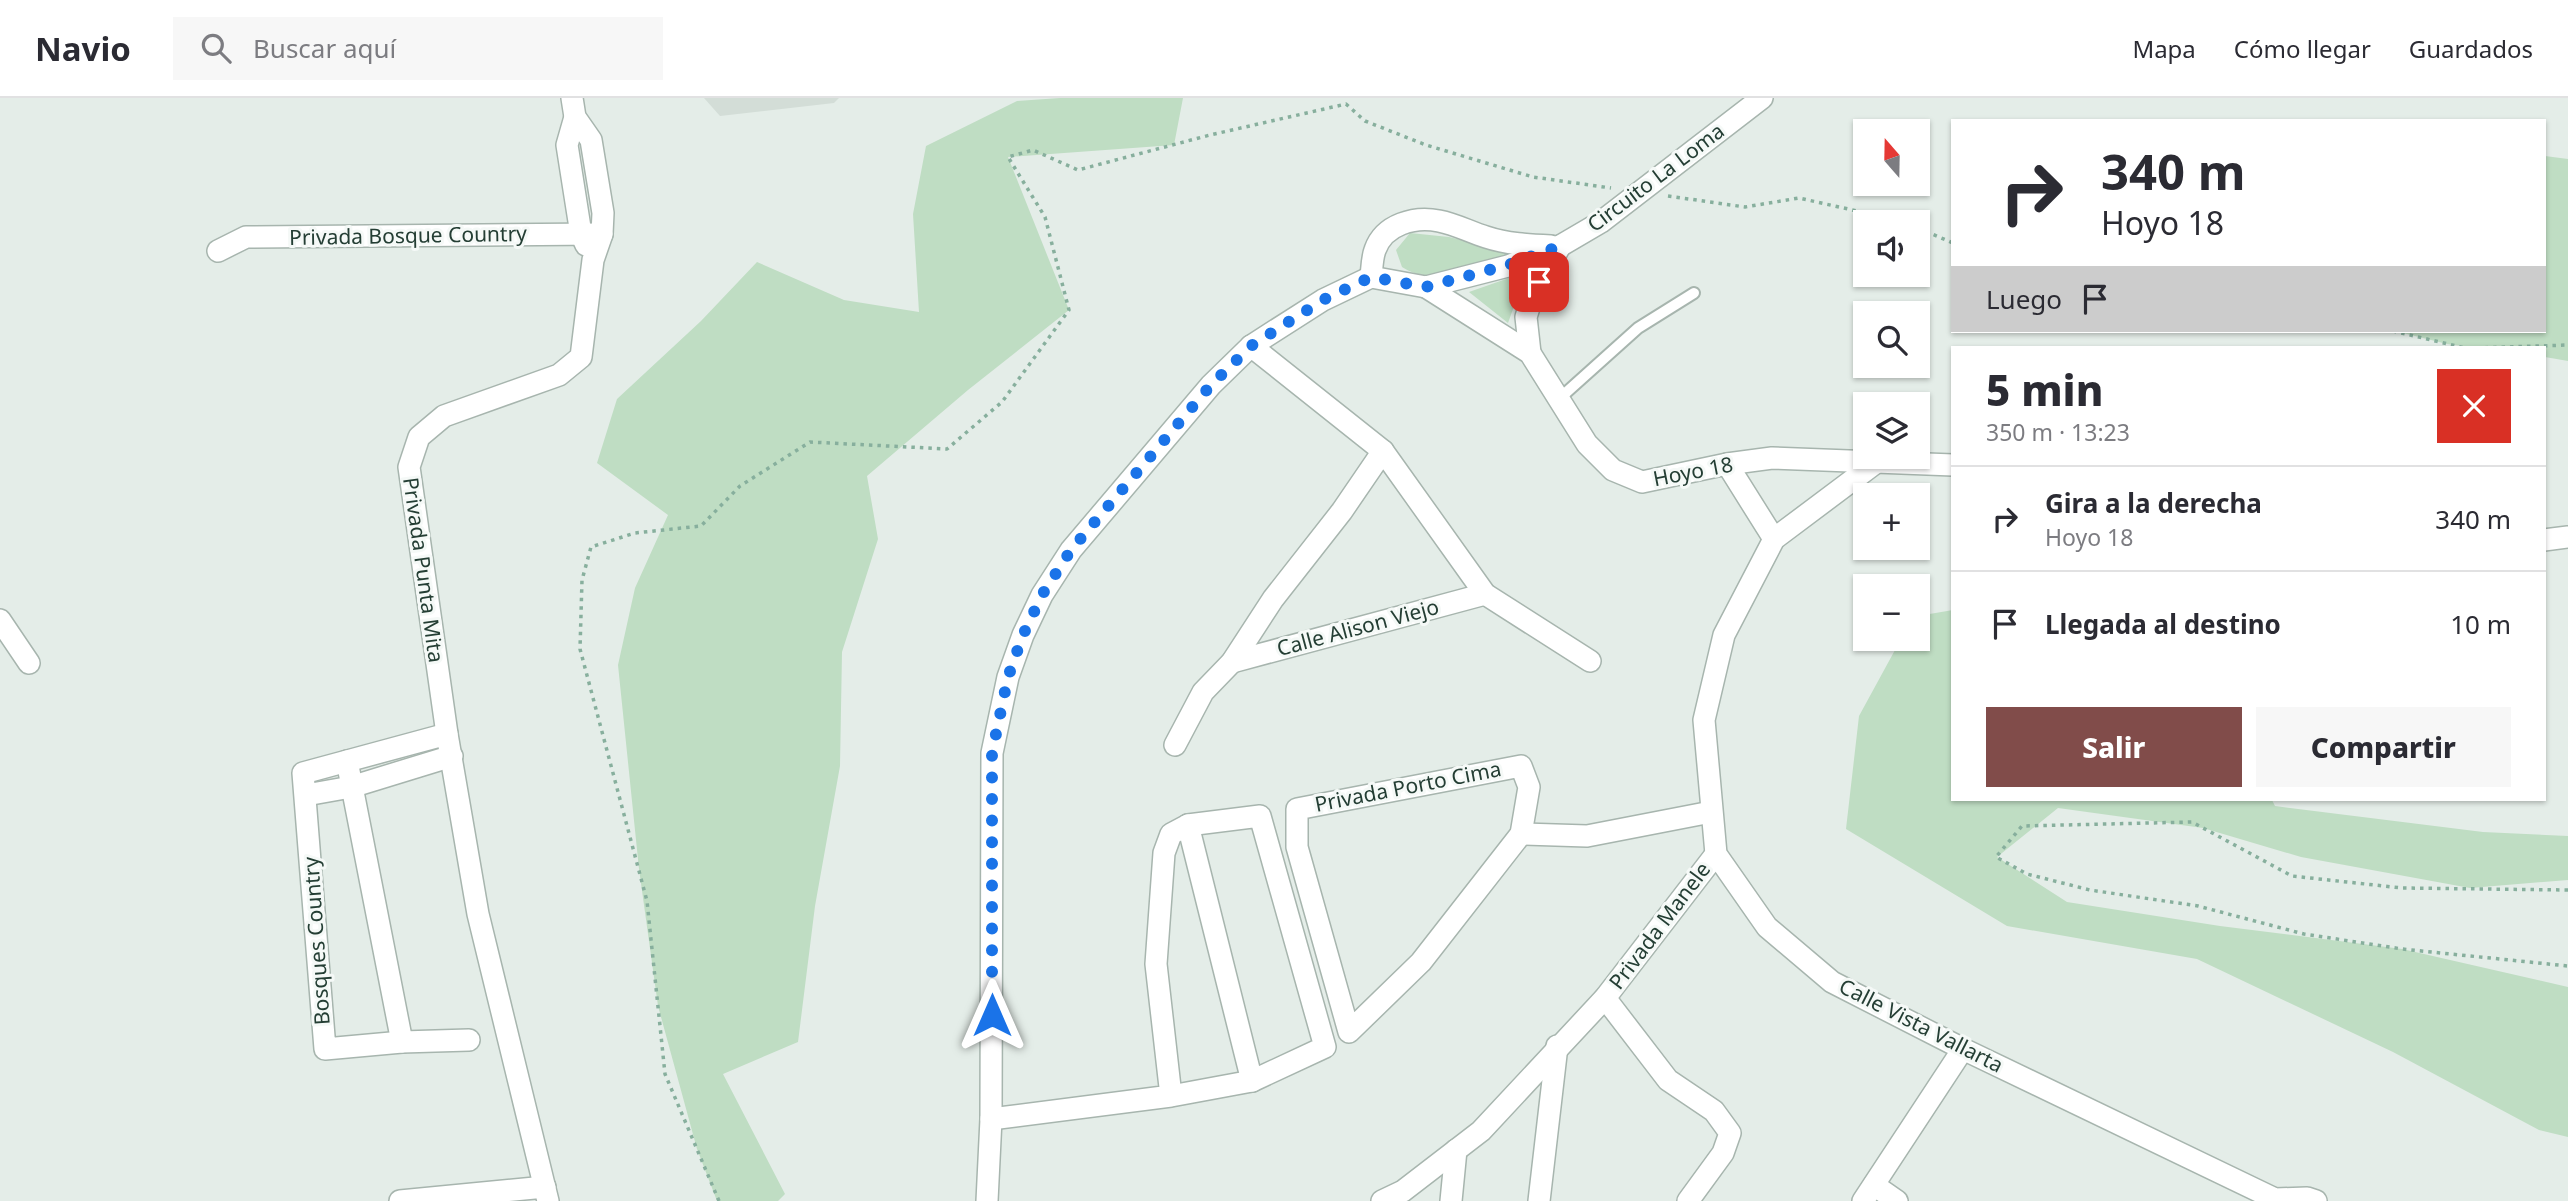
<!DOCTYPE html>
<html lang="es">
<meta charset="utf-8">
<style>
:root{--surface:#fff;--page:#f7f7f7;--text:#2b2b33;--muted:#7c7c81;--line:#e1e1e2;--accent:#814c4a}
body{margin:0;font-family:"Noto Sans",sans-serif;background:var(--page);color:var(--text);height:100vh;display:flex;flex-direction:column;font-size:26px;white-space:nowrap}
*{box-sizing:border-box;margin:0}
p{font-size:23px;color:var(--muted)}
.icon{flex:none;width:38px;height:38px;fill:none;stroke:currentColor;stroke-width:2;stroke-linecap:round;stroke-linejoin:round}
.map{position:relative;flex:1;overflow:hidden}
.side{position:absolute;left:1951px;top:248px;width:595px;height:455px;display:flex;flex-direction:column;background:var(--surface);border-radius:0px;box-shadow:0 2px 5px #0004}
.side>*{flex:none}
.guide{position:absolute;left:1951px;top:21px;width:595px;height:214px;border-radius:0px;box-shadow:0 2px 5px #0004;background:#fff;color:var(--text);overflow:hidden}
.needle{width:46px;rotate:340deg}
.buttons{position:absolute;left:1853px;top:21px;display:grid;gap:14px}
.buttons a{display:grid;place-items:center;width:77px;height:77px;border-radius:0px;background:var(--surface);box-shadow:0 2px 5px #0004;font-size:35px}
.pin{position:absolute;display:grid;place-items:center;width:60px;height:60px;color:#fff;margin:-30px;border-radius:14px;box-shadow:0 4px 10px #0006}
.me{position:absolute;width:77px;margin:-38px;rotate:0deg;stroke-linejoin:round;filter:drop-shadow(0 0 5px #0008)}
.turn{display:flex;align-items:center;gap:24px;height:147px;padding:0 35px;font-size:32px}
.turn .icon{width:91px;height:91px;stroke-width:2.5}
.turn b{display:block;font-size:49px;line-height:60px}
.then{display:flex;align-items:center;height:66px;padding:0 35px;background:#0003;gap:14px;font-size:26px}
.round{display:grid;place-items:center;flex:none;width:74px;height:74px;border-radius:0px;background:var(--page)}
.overview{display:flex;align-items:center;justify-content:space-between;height:119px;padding:0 35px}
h1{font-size:42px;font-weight:800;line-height:52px}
.action{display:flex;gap:14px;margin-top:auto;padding:14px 35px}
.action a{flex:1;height:80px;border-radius:0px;background:var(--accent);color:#fff;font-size:28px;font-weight:800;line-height:80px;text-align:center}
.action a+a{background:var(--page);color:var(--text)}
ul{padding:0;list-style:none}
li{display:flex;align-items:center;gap:21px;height:105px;padding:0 35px;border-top:2px solid var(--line)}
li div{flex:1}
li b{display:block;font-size:26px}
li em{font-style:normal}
header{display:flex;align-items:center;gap:42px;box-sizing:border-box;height:98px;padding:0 35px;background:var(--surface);border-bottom:2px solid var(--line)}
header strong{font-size:33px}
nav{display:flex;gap:38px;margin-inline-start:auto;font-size:24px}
.search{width:490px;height:63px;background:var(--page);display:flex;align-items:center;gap:18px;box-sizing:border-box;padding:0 24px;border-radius:0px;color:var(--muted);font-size:26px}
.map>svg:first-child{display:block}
</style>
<header>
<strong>Navio</strong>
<div class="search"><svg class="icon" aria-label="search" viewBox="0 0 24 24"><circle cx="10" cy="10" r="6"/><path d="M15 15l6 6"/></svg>Buscar aquí</div>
<nav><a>Mapa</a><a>Cómo llegar</a><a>Guardados</a></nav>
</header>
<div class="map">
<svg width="2568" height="1103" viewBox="0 0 2568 1103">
<rect width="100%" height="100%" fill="#e4ede8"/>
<!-- built -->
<path fill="#d3ddd7" d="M704,0H839L834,5L720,18Z"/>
<!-- green -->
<g fill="#bfddc3">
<path d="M1060,0H1183L1174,47L1008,59L1069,212L968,292L867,378L878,441L842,554L840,668L815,808L798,944L723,976L785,1096L778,1103H717L697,1051L658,908L639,771L618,567L635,490L668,417L597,365L617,301L701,223L757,164L844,202L919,214L913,116L926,48L1017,3Z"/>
<path d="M2545,58L2568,61V263L2545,259L2544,250H2479L2447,246L2395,233H2544Z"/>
<path d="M1410,135L1449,139L1519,156C1483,167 1436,191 1402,169L1396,152Z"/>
<path d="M1540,169L1518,197L1508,225L1469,194Z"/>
<path d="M1953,512V702H2272L2275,708L2483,734L2568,738V782L2470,790L2301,759L2203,730L2058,710L1997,759L2067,804L2220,828L2402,851L2568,889V1039L2539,1032L2393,954L2197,861L2007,828L1846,731L1859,618L1901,541H1918V518Z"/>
</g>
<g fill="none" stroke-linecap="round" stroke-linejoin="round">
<defs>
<path id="lane" d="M1560,300L1638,230L1694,195"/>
<g id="street">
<path d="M575,19L567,47L581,136L586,147"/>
<path d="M218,153L246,139L602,136"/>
<path d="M1371,179C1372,170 1372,160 1375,152C1384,126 1415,118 1439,123C1455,126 1470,134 1486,139C1507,146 1529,147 1551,148"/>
<path d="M1426,189L1530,255L1587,346L1613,372L1642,384L1727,366L1772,360L1953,367"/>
<path d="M1251,248L1383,353L1485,496L1590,563"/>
<path d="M1530,255L1526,219L1532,200L1560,148"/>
<path d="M1878,363L1774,441L1724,537L1704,622L1716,756L1767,829L1832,884L1963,951L2275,1101L2307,1100L2316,1103"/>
<path d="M1727,366L1774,441"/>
<path d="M2544,442L2568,439"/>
<path d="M0,522L29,565"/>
<path d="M1232,564L1485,496"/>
<path d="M447,636L303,675L325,951L402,944L469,942"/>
<path d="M1175,647L1203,594L1232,564L1273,501L1342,413L1383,353"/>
<path d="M347,663L402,944"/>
<path d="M1521,668L1529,689L1521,736L1421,864L1349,934L1297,749V711Z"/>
<path d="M306,697L351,689L452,658"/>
<path d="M1188,727L1252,983"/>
<path d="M1521,736L1587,738L1711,714"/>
<path d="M1605,900L1668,982L1714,1013L1730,1035L1723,1055L1688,1103"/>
<path d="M991,1021L1171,998L1252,983L1325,949L1260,718L1188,727L1171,736L1164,755L1156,866L1171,998"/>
<path d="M1874,1087L1897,1103"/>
<path d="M400,1103L545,1089"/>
<path d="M548,1103L478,816L447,636L409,369L419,339L444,318L559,277L581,259L593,162L602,136L603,115L591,42L575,19L572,0"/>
<path d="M987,1103L991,1021L992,655L1008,579L1023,537L1042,497L1071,452L1211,287L1251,248L1323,202L1371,179L1426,189L1508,168L1560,148L1601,124L1762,0"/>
<path d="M1382,1103L1403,1093L1481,1033L1605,900L1716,756"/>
<path d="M1451,1103L1456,1052"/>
<path d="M1539,1103L1557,948"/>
<path d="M1863,1103L1963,951"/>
</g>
</defs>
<!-- lane casing -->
<use href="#lane" stroke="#a7b5ae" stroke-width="14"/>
<!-- street casing -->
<use href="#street" stroke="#a7b5ae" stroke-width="24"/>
<!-- path -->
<g stroke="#87af9d" stroke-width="3.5" stroke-dasharray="3.5 5" stroke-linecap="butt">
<path d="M1668,98L1745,109L1799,100L1906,124"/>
<path d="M1918,130L1953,145"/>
<path d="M2393,233L2465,250"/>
<path d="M2476,250L2568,247"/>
<path d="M2568,792L2402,790L2292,778L2192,724L2022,728L1996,759L2027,776L2090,792L2198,808L2304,836L2402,851L2568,868"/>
<path d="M719,1103L665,976L647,803L580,551L582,482L591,449L635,435L701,428L740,388L810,344L947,351L1002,304L1069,212L1045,119L1008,59L1033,52L1078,72L1210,37L1346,6L1365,23L1426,47L1533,79L1611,90"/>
</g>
<!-- lane -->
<use href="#lane" stroke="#fff" stroke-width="10"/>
<!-- street -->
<use href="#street" stroke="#fff" stroke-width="21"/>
</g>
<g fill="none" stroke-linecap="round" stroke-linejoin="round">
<!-- route -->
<path stroke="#1a73e8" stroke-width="12" stroke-dasharray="0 21.6" d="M992,917V655L1008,579L1023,537L1042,497L1071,452L1211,287L1251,248L1323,202L1371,179L1426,189L1508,167L1560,148L1539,184"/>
</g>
<g text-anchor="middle" stroke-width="6" stroke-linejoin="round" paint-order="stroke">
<!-- street labels -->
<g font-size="21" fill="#243e34" stroke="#f5f9f7">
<text transform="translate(1656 80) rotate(-37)" y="7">Circuito La Loma</text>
<text transform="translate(408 138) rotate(-1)" y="7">Privada Bosque Country</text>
<text transform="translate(1693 374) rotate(-11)" y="7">Hoyo 18</text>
<text transform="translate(423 472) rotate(82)" y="7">Privada Punta Mita</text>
<text transform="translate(1358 530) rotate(-15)" y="7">Calle Alison Viejo</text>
<text transform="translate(1408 689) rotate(-11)" y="7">Privada Porto Cima</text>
<text transform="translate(1660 828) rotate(-53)" y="7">Privada Manele</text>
<text transform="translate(317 843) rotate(-94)" y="7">Bosques Country</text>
<text transform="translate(1921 928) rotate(27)" y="7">Calle Vista Vallarta</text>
</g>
</g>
</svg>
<div class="buttons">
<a><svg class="needle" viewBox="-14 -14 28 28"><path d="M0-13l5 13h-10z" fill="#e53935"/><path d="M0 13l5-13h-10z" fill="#7c7c81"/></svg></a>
<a><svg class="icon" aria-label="sound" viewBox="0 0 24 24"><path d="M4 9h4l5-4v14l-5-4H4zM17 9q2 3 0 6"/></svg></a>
<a><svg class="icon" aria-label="search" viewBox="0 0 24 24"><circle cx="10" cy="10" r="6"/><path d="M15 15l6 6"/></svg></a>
<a><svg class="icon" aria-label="layers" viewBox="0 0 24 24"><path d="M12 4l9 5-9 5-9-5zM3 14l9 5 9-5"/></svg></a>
<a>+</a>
<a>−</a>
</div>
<div class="pin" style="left:1539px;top:184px;background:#d93025"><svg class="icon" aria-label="arrive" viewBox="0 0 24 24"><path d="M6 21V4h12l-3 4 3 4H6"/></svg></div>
<svg class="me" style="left:992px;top:917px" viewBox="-20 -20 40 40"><path d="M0-17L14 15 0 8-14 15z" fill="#1a73e8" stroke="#fff" stroke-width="4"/></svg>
<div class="guide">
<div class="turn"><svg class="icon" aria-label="right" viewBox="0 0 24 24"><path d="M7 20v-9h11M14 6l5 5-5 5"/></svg><div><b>340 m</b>Hoyo 18</div></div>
<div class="then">Luego<svg class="icon" aria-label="arrive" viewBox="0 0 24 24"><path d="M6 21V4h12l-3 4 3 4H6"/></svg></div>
</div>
<section class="side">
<div class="overview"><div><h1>5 min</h1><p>350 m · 13:23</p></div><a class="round" style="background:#d93025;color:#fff"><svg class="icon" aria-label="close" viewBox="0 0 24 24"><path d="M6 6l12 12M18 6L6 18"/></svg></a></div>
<ul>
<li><svg class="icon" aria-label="right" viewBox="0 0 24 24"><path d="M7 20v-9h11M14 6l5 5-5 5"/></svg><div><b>Gira a la derecha</b><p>Hoyo 18</p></div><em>340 m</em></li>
<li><svg class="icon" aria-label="arrive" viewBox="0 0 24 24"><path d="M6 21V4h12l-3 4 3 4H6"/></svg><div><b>Llegada al destino</b></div><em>10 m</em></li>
</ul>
<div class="action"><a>Salir</a><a>Compartir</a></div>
</section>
</div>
